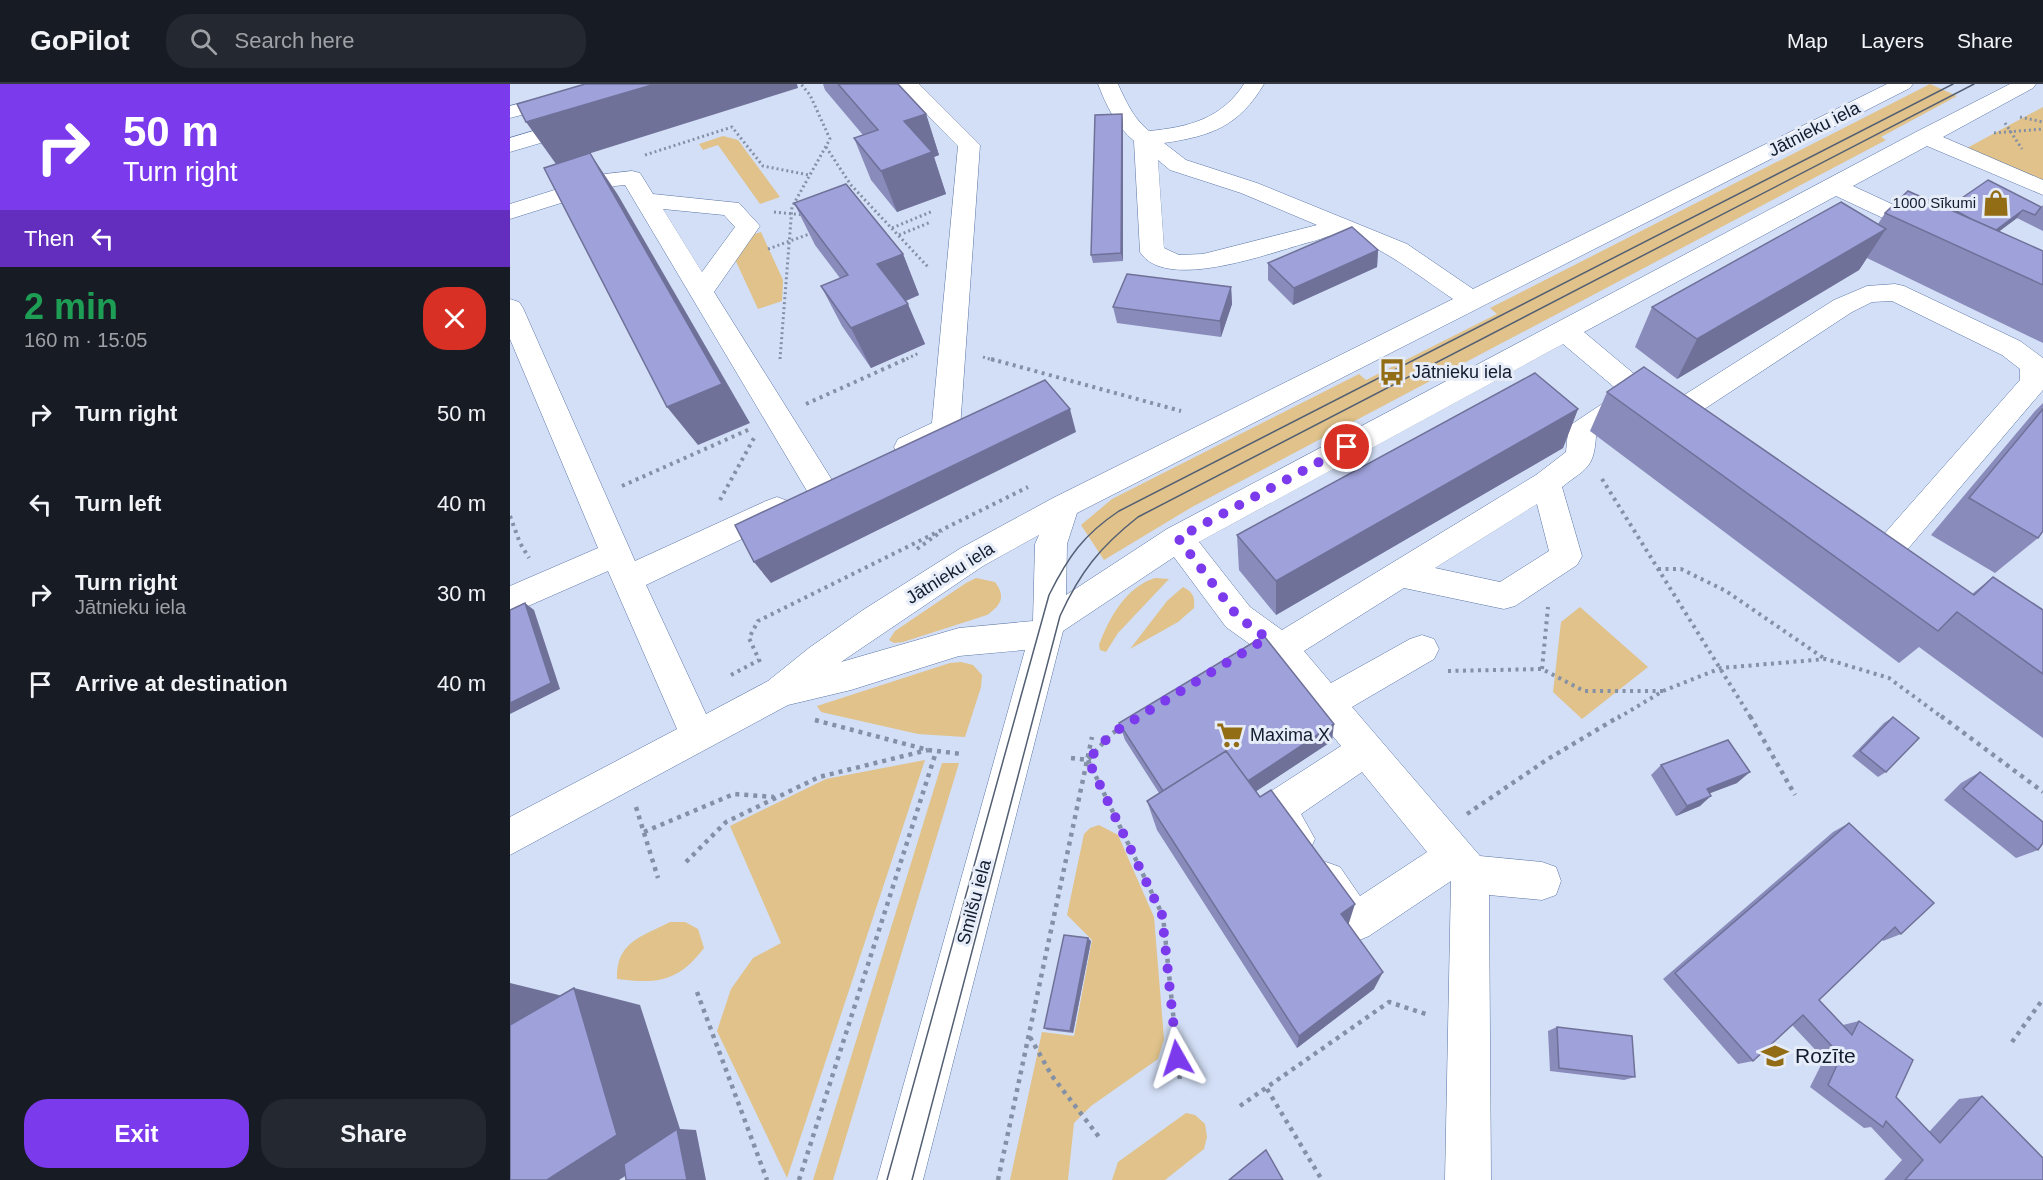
<!DOCTYPE html>
<meta charset="utf-8">
<style>
:root{--surface:#171b24;--page:#242831;--text:#f1f3f6;--muted:#9ea1a6;--line:#363941;--accent:#7c3aed}
body{margin:0;font-family:Arial,sans-serif;background:var(--page);color:var(--text);height:100vh;display:flex;flex-direction:column;font-size:22px;white-space:nowrap}
*{box-sizing:border-box;margin:0}
p{font-size:20px;color:var(--muted)}
.icon{flex:none;width:33px;height:33px;fill:none;stroke:currentColor;stroke-width:2;stroke-linecap:round;stroke-linejoin:round}
.map{position:relative;flex:1;overflow:hidden}
.side{display:flex;flex-direction:column;background:var(--surface);width:510px}
.side>*{flex:none}
.hud{background:#7c3aed;color:#fff;overflow:hidden}
.pin{position:absolute;display:grid;place-items:center;width:51px;height:51px;color:#fff;margin:-26px;border:3px solid #fff;border-radius:50%;box-shadow:0 2px 6px #0007}
.me{position:absolute;width:66px;margin:-33px;rotate:354deg;stroke-linejoin:round;filter:drop-shadow(0 0 4px #0008)}
.turn{display:flex;align-items:center;gap:21px;height:126px;padding:0 24px;font-size:27px}
.turn .icon{width:78px;height:78px;stroke-width:2.5}
.turn b{display:block;font-size:42px;line-height:51px}
.then{display:flex;align-items:center;height:57px;padding:0 24px;background:#0003;gap:12px;font-size:22px}
.round{display:grid;place-items:center;flex:none;width:63px;height:63px;border-radius:24px;background:var(--page)}
.head{display:flex;align-items:center;justify-content:space-between;height:102px;padding:0 24px}
h1{font-size:36px;font-weight:600;line-height:45px;color:#1e9e55}
.cta{display:flex;gap:12px;margin-top:auto;padding:12px 24px}
.cta a{flex:1;height:69px;border-radius:24px;background:var(--accent);color:#fff;font-size:24px;font-weight:600;line-height:69px;text-align:center}
.cta a+a{background:var(--page);color:var(--text)}
ul{padding:0;list-style:none}
li{display:flex;align-items:center;gap:18px;height:90px;padding:0 24px}
li div{flex:1}
li b{display:block;font-size:22px}
li em{font-style:normal}
header{display:flex;align-items:center;gap:36px;box-sizing:border-box;height:84px;padding:0 30px;background:var(--surface);border-bottom:2px solid var(--line)}
header strong{font-size:28px}
nav{display:flex;gap:33px;margin-inline-start:auto;font-size:21px}
.search{width:420px;height:54px;background:var(--page);display:flex;align-items:center;gap:15px;box-sizing:border-box;padding:0 21px;border-radius:24px;color:var(--muted);font-size:22px}
main{display:flex;flex:1;min-height:0}
.map>svg:first-child{display:block}
</style>
<header>
<strong>GoPilot</strong>
<div class="search"><svg class="icon" aria-label="search" viewBox="0 0 24 24"><circle cx="10" cy="10" r="6"/><path d="M15 15l6 6"/></svg>Search here</div>
<nav><a>Map</a><a>Layers</a><a>Share</a></nav>
</header>
<main>
<section class="side">
<div class="hud">
<div class="turn"><svg class="icon" aria-label="right" viewBox="0 0 24 24"><path d="M7 20v-9h11M14 6l5 5-5 5"/></svg><div><b>50 m</b>Turn right</div></div>
<div class="then">Then<svg class="icon" aria-label="left" viewBox="0 0 24 24"><path d="M17 20v-9H6M10 6l-5 5 5 5"/></svg></div>
</div>
<div class="head"><div><h1>2 min</h1><p>160 m · 15:05</p></div><a class="round" style="background:#d93025;color:#fff"><svg class="icon" aria-label="close" viewBox="0 0 24 24"><path d="M6 6l12 12M18 6L6 18"/></svg></a></div>
<ul>
<li><svg class="icon" aria-label="right" viewBox="0 0 24 24"><path d="M7 20v-9h11M14 6l5 5-5 5"/></svg><div><b>Turn right</b></div><em>50 m</em></li>
<li><svg class="icon" aria-label="left" viewBox="0 0 24 24"><path d="M17 20v-9H6M10 6l-5 5 5 5"/></svg><div><b>Turn left</b></div><em>40 m</em></li>
<li><svg class="icon" aria-label="right" viewBox="0 0 24 24"><path d="M7 20v-9h11M14 6l5 5-5 5"/></svg><div><b>Turn right</b><p>Jātnieku iela</p></div><em>30 m</em></li>
<li><svg class="icon" aria-label="arrive" viewBox="0 0 24 24"><path d="M6 21V4h12l-3 4 3 4H6"/></svg><div><b>Arrive at destination</b></div><em>40 m</em></li>
</ul>
<div class="cta"><a>Exit</a><a>Share</a></div>
</section>
<div class="map">
<svg width="1533" height="1096" viewBox="0 0 1533 1096">
<rect width="100%" height="100%" fill="#d3dff6"/>
<!-- green -->
<g fill="#e0c28a">
<path d="M1420,0L1447,12L1371,53L1376,56L682,423L594,476L571,441L602,415L849,290L856,296L987,230L980,224Z"/>
<path d="M1533,23V99L1457,64Z"/>
<path d="M213,52L228,56L270,113L250,120L208,61L193,66L189,60Z"/>
<path d="M251,148L273,196L272,217L248,225L223,171L237,152Z"/>
<path d="M466,494L485,498C496,513 491,521 477,531L393,558L384,559L379,556L385,547L456,499Z"/>
<path d="M645,494L659,495L608,549L596,568L590,566L589,561C599,534 616,503 645,494Z"/>
<path d="M673,503C683,508 685,513 684,524L668,538L620,565L657,517Z"/>
<path d="M1070,523L1138,583L1072,635L1043,608L1051,538Z"/>
<path d="M451,578L463,581L472,591L471,603L455,653L408,650L311,628L307,622L440,579Z"/>
<path d="M415,676L277,1094L207,947L221,905L243,874L271,859L220,742L316,695Z"/>
<path d="M432,679H449L323,1096H303Z"/>
<path d="M589,741L608,751L644,833L654,955L648,975L581,1022L564,1039L558,1096H500L532,948L564,952L582,856L557,831L574,750L580,744Z"/>
<path d="M160,838H175L188,845L194,864C168,898 148,900 107,895C106,858 131,853 160,838Z"/>
<path d="M676,1029L685,1031L695,1040L697,1053L694,1065L655,1096H602L608,1078Z"/>
</g>
<g fill="none" stroke-linecap="round" stroke-linejoin="round">
<defs>
<g id="minor">
<path d="M84,0H118L115,4L0,34V22Z"/>
<path d="M387,0H409L470,61L450,345L446,352L398,374L388,371L384,363L388,355L422,339L448,62Z"/>
<path d="M588,0H608C616,18 624,35 639,47C679,43 711,35 734,0H754C729,42 702,52 654,59L676,76L747,99L897,160L963,205L1377,0H1403L1400,4L567,429L557,460L556,511L657,445L1406,48L1500,0H1526L1523,4L1433,53L1533,96V111L1417,62L1343,102L1427,141L1430,146L1427,151L1418,154L1409,151L1326,112L1074,248L1160,320L1324,216L1357,202L1385,200L1394,202L1510,257L1533,274V306L1374,493C1358,499 1346,493 1338,477L1343,468L1354,464L1360,466L1510,296V285L1492,271L1382,217L1362,218L1342,228L1170,341L1160,344L1150,341L1146,334L1139,332L1128,323L1086,352C1084,385 1076,384 1052,403L1072,472L1067,481L1005,522L994,525L894,504L794,567L821,599L900,555L912,551L924,555L929,565L924,575L842,623L970,772L1032,778L1046,783L1051,797L1046,811L1032,816L979,811L981,1096H935L941,797L859,852L845,858L831,852L802,811L797,797L802,783L816,778L830,783L850,812L917,768L852,688L791,730L805,755L799,768L786,773L773,768L752,739L747,726L752,713L831,662L759,574L716,543L664,473L553,547L413,1096H367L515,566L449,572L341,606L278,621L0,771V733L167,645L98,487L0,530V502L88,464L0,255V215L9,218L13,224L125,477L256,417L267,413L278,417L282,425L278,433L136,501L196,630L258,597L299,564L353,526L451,464L543,414L943,215C910,193 870,160 831,151C823,149 809,156 800,158C762,168 656,209 630,168L624,57C606,42 596,21 588,0ZM648,76L660,86L731,109L807,141L693,170L669,171L654,164ZM1053,260L1110,308L1062,340L1058,347L1056,368L1026,391L772,546L740,523L689,458ZM1027,420L1039,467L990,498L925,484ZM529,451L525,460L523,537L449,544L331,578L473,482Z"/>
<path d="M70,33L78,35L81,40L78,45L0,68V54Z"/>
<path d="M122,87L130,89L143,110L229,119L250,142L204,208L322,396L326,404L322,412L311,416L300,412L115,101L105,102L0,135V120L95,90ZM153,125L214,131L225,143L192,188Z"/>
</g>
</defs>
<!-- minor casing -->
<use href="#minor" stroke="#5a75a6" stroke-width="1"/>
<!-- path-far2 -->
<g stroke="#8490a5" stroke-width="3" stroke-dasharray="2 3" stroke-linecap="butt">
<path d="M1510,33L1533,38"/>
<path d="M1495,39L1512,65"/>
<path d="M1484,49L1533,45"/>
<path d="M316,63L341,101L418,183"/>
<path d="M135,71L222,43L253,82L299,91"/>
<path d="M264,128L295,131"/>
<path d="M382,144L423,127"/>
<path d="M389,151L421,138"/>
<path d="M258,165L302,149"/>
<path d="M473,273L486,277"/>
<path d="M270,275L282,123L320,55L300,11L291,0"/>
<path d="M392,277L409,269"/>
</g>
<!-- path-far1 -->
<g stroke="#8490a5" stroke-width="4" stroke-dasharray="3 4.5" stroke-linecap="butt">
<path d="M481,275L671,327"/>
<path d="M296,320L396,275"/>
<path d="M1092,395L1241,634"/>
<path d="M112,402L240,345"/>
<path d="M210,416L244,354"/>
<path d="M0,432L10,459L19,474"/>
<path d="M407,465L432,447"/>
<path d="M1148,485H1171L1216,507L1315,575"/>
<path d="M250,578L239,554L248,537L518,403"/>
<path d="M1032,585L1038,523"/>
<path d="M938,587L1032,585L1074,607H1153"/>
<path d="M221,591L249,576"/>
<path d="M1108,634L1153,607L1211,584L1316,575L1379,594L1433,634"/>
</g>
<!-- path -->
<g stroke="#8490a5" stroke-width="4.5" stroke-dasharray="4 5" stroke-linecap="butt">
<path d="M1240,632L1285,711"/>
<path d="M1431,632L1533,708"/>
<path d="M305,636L418,666L452,670"/>
<path d="M561,674L578,676L601,650L613,643"/>
<path d="M578,676L653,832L670,997"/>
<path d="M126,723L148,794"/>
<path d="M957,730L1038,675L1110,632"/>
<path d="M134,748L224,710L264,713"/>
<path d="M176,778L216,738L309,693L418,666"/>
<path d="M187,908L257,1096"/>
<path d="M520,953L542,992L589,1053"/>
<path d="M1502,958L1533,915"/>
<path d="M757,1005L812,1096"/>
<path d="M730,1022L879,918L919,931"/>
<path d="M289,1096L426,668"/>
<path d="M488,1096L582,653"/>
</g>
<!-- minor -->
<use href="#minor" fill="#fff" fill-rule="evenodd"/>
<!-- tram -->
<g stroke="#535f73" stroke-width="1.5">
<path d="M377,1096L539,511C558,473 573,451 609,427L1443,0"/>
<path d="M402,1096L550,532C570,488 590,463 628,433L1464,0"/>
</g>
</g>
<!-- wall -->
<g fill="#898bbb">
<path d="M313,0H388L416,30L429,71L424,73L436,110L387,128L361,96L344,54L353,51L315,6Z"/>
<path d="M613,38V177L583,179L581,171Z"/>
<path d="M284,119L393,170L409,211L396,217L415,260L361,284L332,242L311,202L330,194L305,161Z"/>
<path d="M1533,121V147L1507,134L1489,147L1533,167V259L1357,174L1349,186L1167,295L1125,263L1142,223L1368,140L1375,129L1438,124L1439,123H1531Z"/>
<path d="M868,166L867,183L783,221L758,196V179Z"/>
<path d="M721,203L722,220L711,253L607,239L603,223Z"/>
<path d="M1097,308L1462,510L1483,493L1533,526V654L1409,563L1389,579L1080,347Z"/>
<path d="M1533,319V447L1528,454L1485,489L1421,451L1525,327Z"/>
<path d="M1068,325L1053,364L766,531L729,486L727,451Z"/>
<path d="M1383,633L1376,688L1368,693L1342,672L1374,639Z"/>
<path d="M609,639L822,657L746,707L838,840L864,905L787,964L647,746L637,717L649,709L615,656Z"/>
<path d="M1151,681L1227,699L1199,709L1190,722L1166,732L1141,691Z"/>
<path d="M1470,688L1528,766L1506,774L1434,716L1451,699Z"/>
<path d="M1339,739L1391,850L1373,857L1372,855L1309,916L1333,941L1349,937L1386,1013L1419,1048L1449,1015L1472,1012L1533,1096H1374L1392,1076L1361,1043L1354,1044L1300,1003L1314,975L1282,941L1243,977L1228,980L1153,895L1323,748Z"/>
<path d="M581,857L563,949L537,946L534,944Z"/>
<path d="M1047,943L1125,993L1114,996L1040,987L1038,947Z"/>
</g>
<!-- shaded-wall -->
<g fill="#6f7199">
<path d="M145,0H287L288,4L46,80L16,38Z"/>
<path d="M416,30L429,71L424,73L436,110L387,128L371,87L394,37Z"/>
<path d="M612,30L613,38V177L611,169Z"/>
<path d="M80,69L108,111L240,339L188,361L157,323Z"/>
<path d="M1513,126L1507,134L1478,156L1484,147Z"/>
<path d="M1376,145L1349,186L1167,295L1187,255Z"/>
<path d="M868,166L867,183L783,221L784,204Z"/>
<path d="M393,170L409,211L385,221L367,180Z"/>
<path d="M721,203L722,220L711,253L710,237Z"/>
<path d="M398,220L415,260L361,284L341,244Z"/>
<path d="M560,325L566,348L261,499L244,478Z"/>
<path d="M1068,325L1053,364L766,531V497Z"/>
<path d="M15,519L24,526L50,605L0,630V619Z"/>
<path d="M824,640L822,657L733,716L731,701Z"/>
<path d="M1240,688L1227,699L1185,715L1197,705Z"/>
<path d="M1201,712L1190,722L1166,732L1177,722Z"/>
<path d="M845,820L838,842L831,830Z"/>
<path d="M578,854L581,857L563,949L560,947Z"/>
<path d="M873,888L864,905L787,964L789,952Z"/>
<path d="M0,899L61,914L0,942Z"/>
<path d="M64,904L130,921L170,1045L186,1046L196,1096H177L169,1057L109,1096H37Z"/>
</g>
<!-- building -->
<g fill="#9fa2da" stroke="#6f7199" stroke-width="1.5">
<path d="M75,0H145L16,38L7,20Z"/>
<path d="M328,0H388L416,30L394,37L422,68L371,87L344,54L368,46Z"/>
<path d="M612,30L611,169L581,171L585,31Z"/>
<path d="M80,69L212,300L157,323L34,84Z"/>
<path d="M1478,96L1531,123L1525,131L1513,126L1486,146L1461,135L1439,123Z"/>
<path d="M336,100L393,170L367,180L398,220L341,244L311,202L338,191L284,119Z"/>
<path d="M1398,107L1533,167V201L1375,129Z"/>
<path d="M1331,118L1376,145L1187,255L1142,223Z"/>
<path d="M842,143L868,166L784,204L758,179Z"/>
<path d="M617,190L721,203L710,237L603,223Z"/>
<path d="M1134,283L1464,511L1483,493L1533,526V590L1447,528L1428,547L1097,308Z"/>
<path d="M1025,289L1068,325L766,497L727,451Z"/>
<path d="M535,296L560,325L244,478L225,441Z"/>
<path d="M1533,325V447L1528,454L1459,414Z"/>
<path d="M15,519L41,599L0,619V526Z"/>
<path d="M754,552L824,640L738,697L716,667L653,707L609,639Z"/>
<path d="M1383,633L1409,654L1376,688L1350,667Z"/>
<path d="M1218,656L1240,688L1197,705L1201,712L1177,722L1151,681Z"/>
<path d="M716,667L750,713L761,706L845,820L831,830L873,888L789,952L637,717Z"/>
<path d="M1470,688L1533,738V759L1528,766L1453,705Z"/>
<path d="M1339,739L1424,819L1391,850L1385,843L1309,916L1342,951L1349,937L1403,976L1386,1013L1430,1059L1472,1012L1533,1074V1096H1395L1413,1076L1376,1037L1373,1043L1318,1001L1331,972L1293,931L1243,977L1165,889Z"/>
<path d="M554,851L578,854L560,947L534,944Z"/>
<path d="M64,904L107,1051L37,1096H0V941Z"/>
<path d="M1047,943L1122,952L1125,993L1049,984Z"/>
<path d="M167,1045L177,1096H116L114,1080Z"/>
<path d="M756,1066L773,1096H719Z"/>
</g>
<g fill="none" stroke-linecap="round" stroke-linejoin="round">
<!-- route -->
<path stroke="#7c3aed" stroke-width="10" stroke-dasharray="0 18" d="M667,974L652,831L578,676L601,650L757,554L728,533L668,454L837,363"/>
</g>
<!-- icons -->
<defs>
<symbol id="shop-bare" viewBox="-9 -9 18 18"><path d="M-5-2.5h2.3a2.7 3.5 0 0 1 5.4 0H5L5.5 6h-11ZM-1.5-2.5h3a1.5 2.3 0 0 0-3 0Z" fill="#936d15" stroke="#e6ecf8" stroke-width="2.5" paint-order="stroke"/></symbol>
<symbol id="bus-bare" viewBox="-9 -9 18 18"><path d="M-5-6H5V4H4V6H2V4H-2V6H-4V4H-5ZM-3.5-4V0h7V-4ZM-3.5 1.2v1.5H-2V1.2ZM2 1.2v1.5H3.5V1.2Z" fill="#936d15" stroke="#e6ecf8" stroke-width="2.5" paint-order="stroke"/></symbol>
<symbol id="supermarket-bare" viewBox="-9 -9 18 18"><path d="M-6-5.5h2.5l.6 2H6L4.5 2H-2.5L-4.4-4H-6ZM-1.5 3.2a1.3 1.3 0 1 0 .1 0ZM3 3.2a1.3 1.3 0 1 0 .1 0Z" fill="#936d15" stroke="#e6ecf8" stroke-width="2.5" paint-order="stroke"/></symbol>
<symbol id="school-bare" viewBox="-9 -9 18 18"><path d="M0-5L7-2L0 1L-7-2ZM-4 1L0 2.5L4 1V4Q0 6-4 4Z" fill="#936d15" stroke="#e6ecf8" stroke-width="2.5" paint-order="stroke"/></symbol>
</defs>
<g fill-rule="evenodd">
<use href="#shop-bare" x="1467" y="100" width="38" height="38"/>
<use href="#bus-bare" x="863" y="269" width="38" height="38"/>
<use href="#supermarket-bare" x="701" y="632" width="38" height="38"/>
<use href="#school-bare" x="1246" y="953" width="38" height="38"/>
</g>
<g text-anchor="middle" stroke-width="6" stroke-linejoin="round" paint-order="stroke">
<!-- far-poi labels -->
<g font-size="15" fill="#111c2f" stroke="#e6ecf8" text-anchor="end">
<text x="1466" y="124">1000 Sīkumi</text>
</g>
<!-- street labels -->
<g font-size="18" fill="#111c2f" stroke="#e6ecf8">
<text transform="translate(1304 45) rotate(-27)" y="6">Jātnieku iela</text>
<text transform="translate(440 489) rotate(-32)" y="6">Jātnieku iela</text>
<text transform="translate(464 818) rotate(-75)" y="6">Smilšu iela</text>
</g>
<!-- poi labels -->
<g font-size="18" fill="#111c2f" stroke="#e6ecf8" text-anchor="start">
<text x="902" y="294">Jātnieku iela</text>
<text x="740" y="657">Maxima X</text>
</g>
<!-- near-poi labels -->
<g font-size="21" fill="#111c2f" stroke="#e6ecf8" text-anchor="start">
<text x="1285" y="979">Rozīte</text>
</g>
</g>
</svg>
<div class="pin" style="left:837px;top:363px;background:#d93025"><svg class="icon" aria-label="arrive" viewBox="0 0 24 24"><path d="M6 21V4h12l-3 4 3 4H6"/></svg></div>
<svg class="me" style="left:667px;top:974px" viewBox="-20 -20 40 40"><path d="M0-17L14 15 0 8-14 15z" fill="#7c3aed" stroke="#fff" stroke-width="4"/></svg>
</div>
</main>
